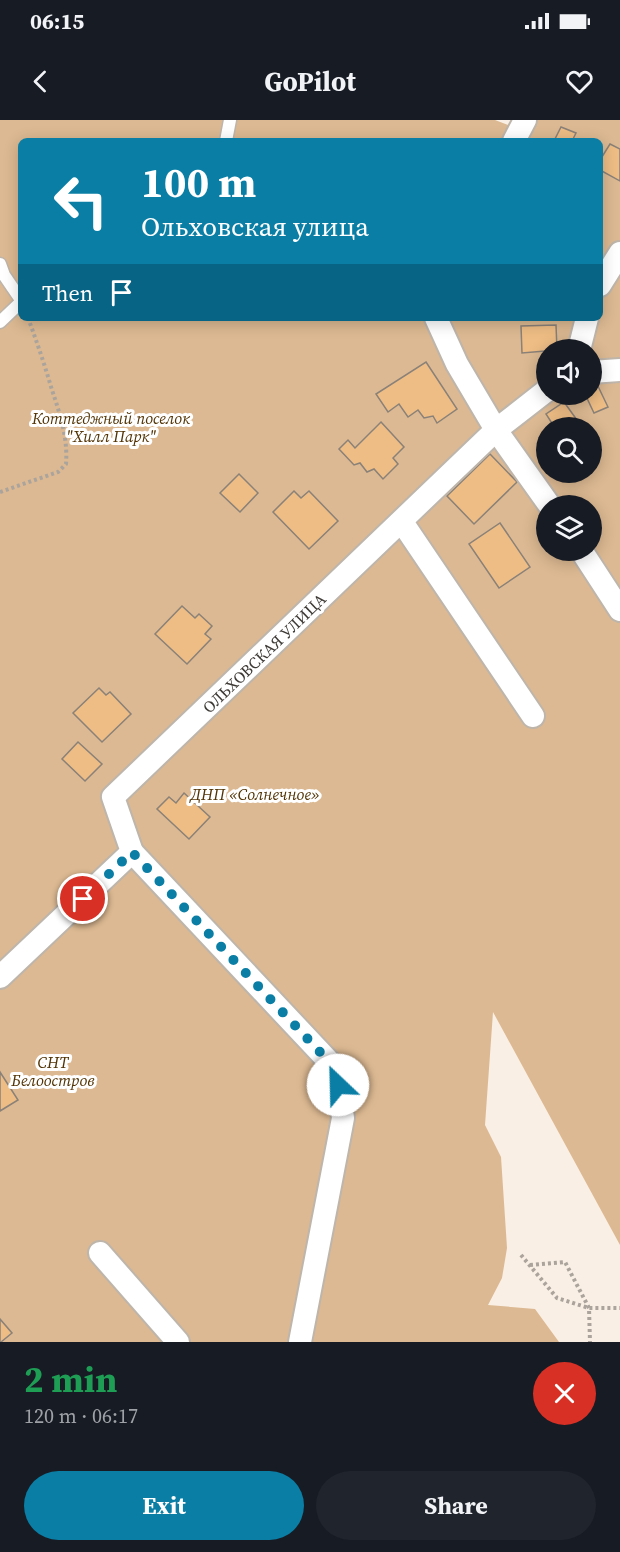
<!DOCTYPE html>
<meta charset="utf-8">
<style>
:root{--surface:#171b24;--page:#20242c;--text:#f1f3f6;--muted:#9ea1a6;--accent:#0a7ea5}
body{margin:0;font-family:"Source Serif 4",serif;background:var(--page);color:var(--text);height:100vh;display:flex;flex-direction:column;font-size:22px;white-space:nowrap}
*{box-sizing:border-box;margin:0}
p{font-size:20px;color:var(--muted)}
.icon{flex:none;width:33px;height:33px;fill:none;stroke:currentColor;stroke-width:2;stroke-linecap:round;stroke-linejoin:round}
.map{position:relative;height:1222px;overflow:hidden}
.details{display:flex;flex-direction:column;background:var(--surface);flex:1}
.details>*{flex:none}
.guide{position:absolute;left:18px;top:18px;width:585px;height:183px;border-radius:9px;box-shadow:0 3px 15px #0003;background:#0a7ea5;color:#fff;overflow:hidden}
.buttons{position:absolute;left:536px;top:219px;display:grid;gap:12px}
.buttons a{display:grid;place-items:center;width:66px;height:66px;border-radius:50%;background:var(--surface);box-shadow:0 3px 15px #0003;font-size:30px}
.pin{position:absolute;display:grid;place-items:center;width:51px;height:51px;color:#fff;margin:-26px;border:3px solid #fff;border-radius:50%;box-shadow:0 2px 6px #0007}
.me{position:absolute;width:66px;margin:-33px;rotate:336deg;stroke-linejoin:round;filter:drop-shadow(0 0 4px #0008)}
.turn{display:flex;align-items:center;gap:21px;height:126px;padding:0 24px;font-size:27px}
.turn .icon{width:78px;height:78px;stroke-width:2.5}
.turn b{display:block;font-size:42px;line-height:51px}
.then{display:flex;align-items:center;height:57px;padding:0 24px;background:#0003;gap:12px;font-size:22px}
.round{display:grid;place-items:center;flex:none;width:63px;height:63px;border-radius:32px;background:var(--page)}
.head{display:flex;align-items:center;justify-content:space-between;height:102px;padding:0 24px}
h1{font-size:36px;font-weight:700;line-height:45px;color:#1e9e55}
.button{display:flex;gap:12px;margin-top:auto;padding:12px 24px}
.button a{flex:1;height:69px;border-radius:36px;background:var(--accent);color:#fff;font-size:24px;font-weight:700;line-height:69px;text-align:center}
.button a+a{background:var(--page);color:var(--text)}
.status{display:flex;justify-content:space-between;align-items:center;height:42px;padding:0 30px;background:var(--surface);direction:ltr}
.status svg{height:16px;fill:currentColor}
header{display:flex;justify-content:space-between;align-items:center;height:78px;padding:0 24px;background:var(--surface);font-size:27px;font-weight:700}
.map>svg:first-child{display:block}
</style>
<div class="status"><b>06:15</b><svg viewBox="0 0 49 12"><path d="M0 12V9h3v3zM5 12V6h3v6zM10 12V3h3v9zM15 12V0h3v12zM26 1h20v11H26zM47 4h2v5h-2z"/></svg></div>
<header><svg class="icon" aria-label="back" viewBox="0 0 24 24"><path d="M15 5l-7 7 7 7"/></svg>GoPilot<svg class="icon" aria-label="heart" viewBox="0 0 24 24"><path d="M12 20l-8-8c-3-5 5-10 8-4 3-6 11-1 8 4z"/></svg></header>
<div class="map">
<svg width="620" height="1222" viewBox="0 0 620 1222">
<rect width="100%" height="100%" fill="#f9efe4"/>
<!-- green -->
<path fill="#dcb992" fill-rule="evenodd" d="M0,0H495L519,9L520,0H620V1125L493,892L485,1005L501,1037L507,1128L502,1158L488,1185L535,1189L559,1222H0ZM21,21H600V198H21ZM546,230H591V274H546ZM546,308H591V352H546ZM546,386H591V430H546Z"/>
<!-- building -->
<g fill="#eebd85" stroke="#8a8178" stroke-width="1.5">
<path d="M561,7L576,13L572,21H554Z"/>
<path d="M610,24L620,29V61L600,50V40Z"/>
<path d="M556,205L557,230L522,233L521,206Z"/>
<path d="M426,242L457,289L437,303L433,296L424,298L418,290L408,297L399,284L388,292L376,274Z"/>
<path d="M595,260L608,287L594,293L585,274H591V262Z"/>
<path d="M564,282L582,307L581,308H555L546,294Z"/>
<path d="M381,302L404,327L393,338L398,344L383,359L374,349L367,352L360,343L354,345L339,329L348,320L355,328Z"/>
<path d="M490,334L517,362L474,404L447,376Z"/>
<path d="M239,354L258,373L240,392L220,373Z"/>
<path d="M294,371L301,378L309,371L338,401L309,429L273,392Z"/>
<path d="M500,403L530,447L499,468L469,424Z"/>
<path d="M182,486L195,498L199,494L212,506L205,514L211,519L187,544L155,514Z"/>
<path d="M99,568L106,575L110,572L131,594L102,622L73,593Z"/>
<path d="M78,622L102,644L85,661L62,639Z"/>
<path d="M184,673L210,697L189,719L157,689L169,677L176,683Z"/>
<path d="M0,952L18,980L0,991Z"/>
<path d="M0,1199L12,1213L1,1222H0Z"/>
</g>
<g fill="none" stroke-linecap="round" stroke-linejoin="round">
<defs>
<g id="lane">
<path d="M226,21L230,0"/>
<path d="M0,144L4,155L21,180"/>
<path d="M0,202L21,182"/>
</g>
<g id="street">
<path d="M514,21L525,0"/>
<path d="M600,165L620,133"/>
<path d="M436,198L457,244L496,310L550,386"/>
<path d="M579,230L587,198"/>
<path d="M591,252L620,250"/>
<path d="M402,402L533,596"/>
<path d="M581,430L620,490"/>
<path d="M132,732L336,949L343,998L300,1222"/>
<path d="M0,857L132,732L113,677L496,310L546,271"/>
<path d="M100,1133L178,1222"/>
</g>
</defs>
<!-- lane casing -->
<use href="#lane" stroke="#beb5ab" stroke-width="15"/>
<!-- street casing -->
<use href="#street" stroke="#beb5ab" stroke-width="26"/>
<!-- path -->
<g stroke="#aba49c" stroke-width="4" stroke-dasharray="3 3" stroke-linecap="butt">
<path d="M0,372L58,352L66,344C68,318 60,294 52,270C45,246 37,222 28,198"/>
<path d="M521,1135L557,1178L589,1188H620"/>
<path d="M530,1145L565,1142L589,1188L590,1222"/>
</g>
<!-- lane -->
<use href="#lane" stroke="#fff" stroke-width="12"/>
<!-- street -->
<use href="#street" stroke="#fff" stroke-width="22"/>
</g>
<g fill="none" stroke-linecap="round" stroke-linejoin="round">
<!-- route -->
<path stroke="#0a7ea5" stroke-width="10" stroke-dasharray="0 18" d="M83,779L132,732L336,949L338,965"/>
</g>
<g text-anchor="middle" stroke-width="6" stroke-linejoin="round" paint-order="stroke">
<!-- park labels -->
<g font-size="16" font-style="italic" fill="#523304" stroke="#fff">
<text x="111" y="304">Коттеджный поселок<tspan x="111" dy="18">"Хилл Парк"</tspan></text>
<text x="255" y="680">ДНП «Солнечное»</text>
<text x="53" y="948">СНТ<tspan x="53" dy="18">Белоостров</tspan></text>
</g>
<!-- street labels -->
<g font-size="16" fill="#3e3a36" stroke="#fff">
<text transform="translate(264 533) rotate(-44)" y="6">ОЛЬХОВСКАЯ УЛИЦА</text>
</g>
</g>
</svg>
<div class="buttons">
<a><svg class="icon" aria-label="sound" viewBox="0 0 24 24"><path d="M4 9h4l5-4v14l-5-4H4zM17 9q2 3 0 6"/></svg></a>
<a><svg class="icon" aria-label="search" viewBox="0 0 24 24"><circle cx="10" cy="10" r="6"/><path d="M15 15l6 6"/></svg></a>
<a><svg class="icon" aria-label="layers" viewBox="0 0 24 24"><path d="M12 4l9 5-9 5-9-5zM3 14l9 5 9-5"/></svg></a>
</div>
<div class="pin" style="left:83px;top:779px;background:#d93025"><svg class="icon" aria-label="arrive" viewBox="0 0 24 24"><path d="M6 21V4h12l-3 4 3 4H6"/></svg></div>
<svg class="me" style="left:338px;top:965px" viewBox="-20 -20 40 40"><circle r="19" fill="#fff"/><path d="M0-13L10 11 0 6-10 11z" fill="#0a7ea5"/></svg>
<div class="guide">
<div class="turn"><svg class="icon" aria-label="left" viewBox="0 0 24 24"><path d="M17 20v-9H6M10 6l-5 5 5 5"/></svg><div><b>100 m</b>Ольховская улица</div></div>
<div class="then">Then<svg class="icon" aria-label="arrive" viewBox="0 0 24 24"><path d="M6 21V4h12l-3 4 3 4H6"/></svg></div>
</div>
</div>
<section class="details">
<div class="head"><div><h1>2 min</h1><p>120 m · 06:17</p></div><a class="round" style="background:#d93025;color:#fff"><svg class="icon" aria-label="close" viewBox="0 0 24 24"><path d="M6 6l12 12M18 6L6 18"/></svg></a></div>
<div class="button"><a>Exit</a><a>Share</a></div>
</section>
